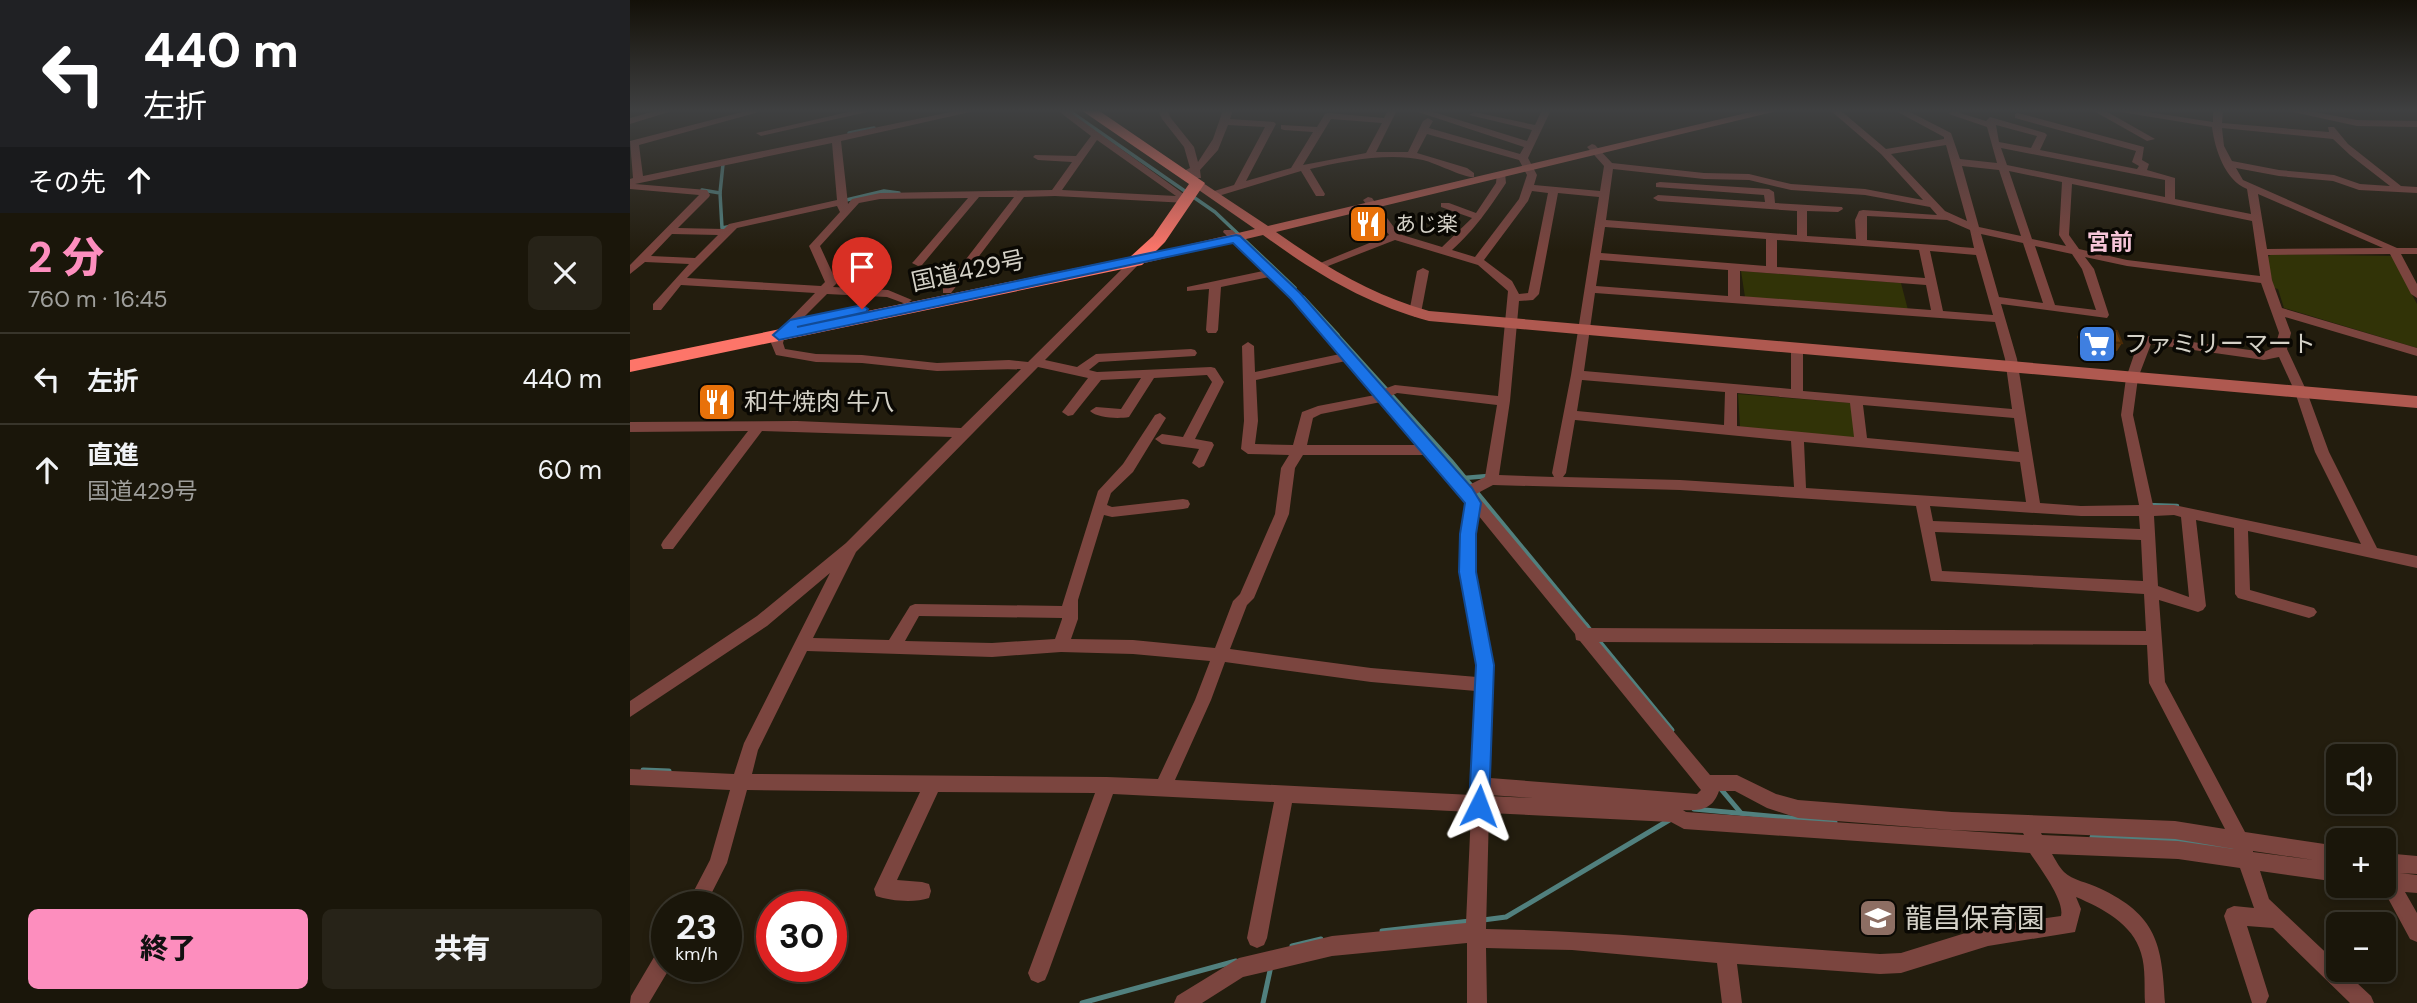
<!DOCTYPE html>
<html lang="ja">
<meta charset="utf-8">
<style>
:root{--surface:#1a160a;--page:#272318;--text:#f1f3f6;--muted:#9f9f9c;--line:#38352b;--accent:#fd8ebe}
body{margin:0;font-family:"DM Sans","Noto Sans JP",sans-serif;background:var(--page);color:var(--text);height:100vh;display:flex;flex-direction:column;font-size:26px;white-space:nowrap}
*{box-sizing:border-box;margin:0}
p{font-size:23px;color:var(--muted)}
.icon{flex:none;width:38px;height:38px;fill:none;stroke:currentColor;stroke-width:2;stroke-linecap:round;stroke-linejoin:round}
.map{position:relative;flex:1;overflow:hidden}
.drawer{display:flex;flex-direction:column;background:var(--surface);width:630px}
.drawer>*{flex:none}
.guide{background:#202124;color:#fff;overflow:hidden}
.controls{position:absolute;left:1696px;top:744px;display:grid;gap:14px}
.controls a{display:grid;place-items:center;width:70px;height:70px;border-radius:10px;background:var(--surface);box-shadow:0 4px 10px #0003,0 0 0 2px var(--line);font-size:35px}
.speed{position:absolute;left:21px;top:891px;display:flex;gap:14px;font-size:35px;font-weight:700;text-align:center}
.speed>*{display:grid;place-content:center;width:91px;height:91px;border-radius:50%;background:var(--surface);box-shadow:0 4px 10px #0003,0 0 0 2px var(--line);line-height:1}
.speed small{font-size:18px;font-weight:400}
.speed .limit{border:10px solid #d22;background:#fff;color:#111}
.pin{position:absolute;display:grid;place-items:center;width:60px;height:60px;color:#fff;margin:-72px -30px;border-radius:50% 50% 50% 0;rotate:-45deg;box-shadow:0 0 7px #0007}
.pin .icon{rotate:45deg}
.me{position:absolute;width:77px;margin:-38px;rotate:3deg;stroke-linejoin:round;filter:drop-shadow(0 0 5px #0008)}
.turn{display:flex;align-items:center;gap:24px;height:147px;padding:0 28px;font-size:32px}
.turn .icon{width:91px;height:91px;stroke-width:2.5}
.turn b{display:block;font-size:49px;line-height:60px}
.then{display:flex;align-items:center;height:66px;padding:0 28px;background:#0003;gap:14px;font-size:26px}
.round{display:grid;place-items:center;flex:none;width:74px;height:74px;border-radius:10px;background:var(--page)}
.summary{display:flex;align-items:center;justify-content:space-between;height:119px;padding:0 28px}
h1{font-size:42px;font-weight:800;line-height:52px;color:var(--accent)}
.button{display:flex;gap:14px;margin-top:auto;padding:14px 28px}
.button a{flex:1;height:80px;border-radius:10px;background:var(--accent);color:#111;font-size:28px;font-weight:800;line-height:80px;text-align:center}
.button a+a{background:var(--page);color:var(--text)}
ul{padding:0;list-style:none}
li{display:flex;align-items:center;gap:21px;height:91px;padding:0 28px;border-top:2px solid var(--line)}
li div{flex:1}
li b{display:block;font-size:26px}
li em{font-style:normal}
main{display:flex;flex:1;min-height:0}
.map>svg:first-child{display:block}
</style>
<main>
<section class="drawer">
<div class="guide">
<div class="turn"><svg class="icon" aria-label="left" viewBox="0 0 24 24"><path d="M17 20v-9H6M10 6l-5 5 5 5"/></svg><div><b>440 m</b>左折</div></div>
<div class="then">その先<svg class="icon" aria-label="ahead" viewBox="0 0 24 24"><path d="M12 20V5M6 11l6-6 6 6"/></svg></div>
</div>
<div class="summary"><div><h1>2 分</h1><p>760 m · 16:45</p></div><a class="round"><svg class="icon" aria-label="close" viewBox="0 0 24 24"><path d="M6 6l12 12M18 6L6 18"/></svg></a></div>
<ul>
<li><svg class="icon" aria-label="left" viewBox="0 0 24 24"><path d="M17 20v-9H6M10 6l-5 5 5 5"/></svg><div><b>左折</b></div><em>440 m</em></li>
<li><svg class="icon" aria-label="ahead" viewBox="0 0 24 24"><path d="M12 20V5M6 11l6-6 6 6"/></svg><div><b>直進</b><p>国道429号</p></div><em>60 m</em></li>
</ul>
<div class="button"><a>終了</a><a>共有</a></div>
</section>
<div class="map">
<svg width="1787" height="1003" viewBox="0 0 1787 1003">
<rect width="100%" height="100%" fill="#231d0e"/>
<!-- green -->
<g fill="#313307">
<path d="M1642,254L1762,256L1787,304V348L1654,308L1648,289L1644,288L1636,258Z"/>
<path d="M1111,271L1271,283L1278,310L1115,297Z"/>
<path d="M1108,394L1222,403L1226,438L1110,427Z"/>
</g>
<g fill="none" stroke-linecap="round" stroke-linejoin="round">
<!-- stream-far2 -->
<g stroke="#51807e" stroke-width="3.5">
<path d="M438,110L585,212L665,288"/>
<path d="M219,133L244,128"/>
<path d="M72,190L90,193L92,228L102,226"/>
<path d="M90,193L93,164"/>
<path d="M212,201L254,191L269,193"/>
<path d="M673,297L708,335"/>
</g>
<!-- stream-far1 -->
<g stroke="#51807e" stroke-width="4.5">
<path d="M706,334L821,461L957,626"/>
<path d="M834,478L858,476"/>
<path d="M1517,505L1547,506"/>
</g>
<!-- stream -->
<g stroke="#51807e" stroke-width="5">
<path d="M956,625L960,630"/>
<path d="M968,640L1042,730"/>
<path d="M13,770L39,771"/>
<path d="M1090,788L1111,813"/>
<path d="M1064,809L1205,822"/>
<path d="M1462,837L1545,840L1606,849"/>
<path d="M853,920L876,917L1041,819"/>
<path d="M752,931L840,921"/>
<path d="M662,946L691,939"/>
<path d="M452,1003L606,961"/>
<path d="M633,1003L641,966"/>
</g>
<!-- street -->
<g fill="#7b453f" fill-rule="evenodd">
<path d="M29,110H45L0,124V118Z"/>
<path d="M120,110L129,112L9,145L13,176L330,110H349L211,141L218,204L222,199L250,193L422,190L442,162L408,160L403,157L405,155L446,156L461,136L427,110H437L562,200L557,203L425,196L394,197L321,293H313V289L384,197H349L292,265L288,266L282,263L284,261L338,198L250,199L229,203L190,246L207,283L203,287L258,290L282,300L276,304L257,297L197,294L155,336L153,343L155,349L186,354L232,355L307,363L379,360L398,362L502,259H510V263L415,360L447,367L466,354L561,349L565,350L567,353L565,356L469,362L459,370L467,372L581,367L585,368L594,382L565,439L582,442L584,445L574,466L569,468L562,463L569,449L532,444L525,439L532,434L553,437L582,382L577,375L524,378L499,417C488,419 467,418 460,411L466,407L491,409L511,378L471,380L443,415L438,416L432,412L458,378L408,367L226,552L183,638L259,640L280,606L285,604L432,606L468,491L493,464L525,415L530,413L536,418L503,472L481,493L477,505L482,507L553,499L558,500L560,504L558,508L553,509L482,517L474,515L448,600V619L441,639L503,640L585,648L603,601L610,594L645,514L651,468L659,455L618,454L611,449L614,421L612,346L618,342L624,346L625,372L710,354L662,299L639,277L591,287L588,330L586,333H578L576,330L579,289L557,291V287L633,271L593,232L594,230H602L670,293L754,389L765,385L868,396L878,291L848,265L765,240L693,268H685L683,266L759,235L733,200L738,197L742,198L769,234L812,247L842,218L811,207V203H819L846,213L866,183L867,173H875L876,183C858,210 846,228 822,250L845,257L889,199L897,175L889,160L797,134L787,153L837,168L844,173V177C834,178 806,163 793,160C760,152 712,161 680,169L695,194L694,196H686L671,171L585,197L581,196V192L604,185L635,127L598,125L588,150L570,170L571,178H563L562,175L552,177L547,174L560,168L554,147L532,119L528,110H538L540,117L564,147L568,162L583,139L593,110H603L600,119L644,122L646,124L616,181L661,168L683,132L654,130L651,129V125L687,127L695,114L698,113L754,118L758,110H767L746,152H778L793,121L798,118L803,121L799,128L890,154L894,147L782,110H797L897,141L902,130L839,115L844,112L905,125L912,110H921L898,158L907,175L904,185L970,191L974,166L957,147L962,144L965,145L982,163L1074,173L1119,174L1161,184L1235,189L1293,200L1251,154L1200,110H1210L1256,149L1314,139V137L1264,110H1276L1321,133L1330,159L1367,163L1357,127L1319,114L1322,110H1332L1330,113L1356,121L1360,117L1415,133L1417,135L1410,150L1507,169L1509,166L1502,162L1506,151L1385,118V114L1388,113L1514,147L1512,160L1519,164L1517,170L1545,178V199L1621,214L1617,189C1595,180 1585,150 1582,127L1479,110H1505L1583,122V110H1593L1592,123L1699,132L1698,127H1704L1718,144L1771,186L1787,187V193L1729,190L1703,181L1649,176L1606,168L1613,180L1767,248H1787V254H1771L1787,284V298L1781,294L1760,254L1638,255L1642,280L1652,308L1787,348V356L1655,317L1661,333L1657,349L1677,392L1699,452L1747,548L1787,556V568L1618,531L1620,590L1684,608L1687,612L1684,616L1679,618L1608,598L1605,594L1604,528L1566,520L1576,606L1573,610L1568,612L1529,600L1535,682L1615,832L1708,846V882L1630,871L1639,899L1708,964V970H1713L1741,996L1744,1003H1720L1643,928L1617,926L1639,996L1636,1003H1622L1594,916L1597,909L1604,906L1624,908L1610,868L1548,859L1422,854C1425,859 1429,867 1434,872C1442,880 1459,883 1469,888C1527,915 1532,944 1535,1003H1515C1514,987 1516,969 1511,953C1503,924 1472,908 1446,897L1451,909L1445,932L1358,946L1271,973L1250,974L1107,964L1112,1003H1092L1087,963L942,950L856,948L857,1003H837V943L702,956L613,977L572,1003H544L547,996L609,958L702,936L836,923L841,812L662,803L637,938L634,945L627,948L620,945L617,938L644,802L483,794L418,973L415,980L408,983L401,980L398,973L465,793L308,792L267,880L292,882L299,884L301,891L299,898C285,903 260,901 246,896L244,889L290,792L117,790L97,863L75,906H56L80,860L100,790L0,785V769L104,774L114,743L200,573L137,626L0,717V701L127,616L216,543L322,437L132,431L43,549H33L31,545L33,541L118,431L0,432V422L167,421L331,428L391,369L307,371L232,363L186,362L146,355L141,343L144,335L185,293L51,285L31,310H23V304L59,264L15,262L0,274V265L69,195L0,189V179L3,178L0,141ZM701,119L752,123L736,153L673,165ZM1366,125L1407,136L1401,148L1369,142ZM1592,128L1703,139L1720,155L1760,186L1730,184L1704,175L1649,170L1602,161L1594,146ZM467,140L546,196L432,190ZM202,143L207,200L99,224L94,229L48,228L79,197L80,195L77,190L5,184ZM1316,145L1337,221L1315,211L1261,154ZM1371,148L1535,180V197L1377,165ZM1332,166L1369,170L1391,236L1349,227ZM983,169L1074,179L1119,180L1161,190L1235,195L1300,207L1307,215L1233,210L1229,211L1225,220L1226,239L1177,236V211L1208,212L1213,209L1212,207L1145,203L1144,192L1139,189L1030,182L1026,183V187L1134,195L1135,202L1028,195L1023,198L1028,201L1167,211V235L976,220ZM1379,171L1432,182L1429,235L1436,246L1402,239ZM1442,184L1622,221L1630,276L1497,260L1449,249L1439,235ZM902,191L918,193L898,293L889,294L882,281L854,260L898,201ZM928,193L969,197L941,375L922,473L924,477L869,475L880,401L889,301L903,300L909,294ZM1628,194L1753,248L1637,249ZM207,206L210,212L179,246L195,282L191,286L57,278L107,228ZM1237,216L1317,220L1340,230L1344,248L1237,240ZM975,227L1136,239V266L971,253ZM42,234L88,235L65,258L21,256ZM1351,234L1393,243L1413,303L1369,297ZM1147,240L1289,250L1295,278L1147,267ZM1405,246L1442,254L1452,269L1466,310L1425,305ZM1300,251L1346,255L1363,315L1313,311ZM1455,257L1497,266L1631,283L1649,333L1645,347L1634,352L1519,336L1509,340L1496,378L1491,415L1509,505L1451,506L1410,503L1387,359L1371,304L1477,318L1479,315L1464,269ZM970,260L1098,270V296L966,286ZM1110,271L1296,285L1301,310L1110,296ZM965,293L1365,322L1375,359L1382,409L1173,391V349L1167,345L1161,349V389L954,371ZM1521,344L1634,360L1649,357L1665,392L1685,452L1731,544L1544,505H1523L1503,415L1508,378ZM716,361L745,395L688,406L672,412L663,445L625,444L628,421L626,380ZM952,380L1095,392L1094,425L947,411ZM767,393L867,405L855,477L839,485L761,396ZM1107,393L1220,403L1224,437L1107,426ZM751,402L789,445H677L683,418L691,414ZM1233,405L1384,418L1389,452L1237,438ZM945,420L1161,441L1164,487L1050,480L933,477L936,473ZM1174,442L1390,462L1396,502L1176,488ZM673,455H797L837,501C822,556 837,611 847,665V677L741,668L600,649L617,605L624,598L659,514L665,468ZM863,485L1050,490L1286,506L1301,581L1514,594L1516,631L958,628L846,494ZM1300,506L1451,516H1509L1510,529L1303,521ZM848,515L945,634L946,640L950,641L1071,790L1067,794L860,778L863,665L844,572ZM1544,515L1551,517L1559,597L1528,586L1524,516ZM1305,532L1511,540L1513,581L1312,571ZM289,616L432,618V619L425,639L362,643L275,641ZM969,642L1517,645L1519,683L1595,829L1545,821L1322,812L1168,800L1146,794L1107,775H1080ZM177,651L362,657L431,652L503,654L580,661L565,700L528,779L477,777L122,774L128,750ZM595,662L741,682L846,691L842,795L545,780L581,700ZM1089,791H1105L1137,808L1168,818L1322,830L1393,833L1394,835L1056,812L1053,810C1071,811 1083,809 1089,791ZM859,795L904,798L859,796ZM859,813L1041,822L1054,829L1400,853C1409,867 1435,900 1431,916L1358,926L1271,953L1250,954C1119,946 987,931 856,929ZM1411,833L1545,839L1604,849L1548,841L1412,835ZM1623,851L1684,860L1623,852Z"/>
<path d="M227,110H246L131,136L126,133Z"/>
<path d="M1462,110H1474L1525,139L1517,141Z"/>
<path d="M1654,110H1674L1727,120L1787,121V127L1727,126Z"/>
<path d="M793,268L799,271L791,313L785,317L779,313L787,271Z"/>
<path d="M1754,853L1787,856V874L1770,873L1787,875V893L1775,892L1787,913V942L1780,939L1753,889L1747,886H1754Z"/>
<path d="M37,944V966H41L19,1003H0L1,996L30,947Z"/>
</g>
<!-- secondary -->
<path fill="#af5950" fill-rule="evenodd" d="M1129,110H1151L646,232C694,266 742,295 799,311L1787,396V408L799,321C736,304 685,273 633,235L506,265L499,261L501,258L625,229L563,186V180L567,179L638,226Z"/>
<!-- highway -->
<path fill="#fd7569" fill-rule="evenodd" d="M451,110H468L575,183L535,242L512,265L0,372V360L500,257L523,236L559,184Z"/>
</g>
<!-- wall -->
<path fill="#5a3408" d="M1452,328L1492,343L1487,351L1452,348L1447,337Z"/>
<!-- building -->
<path fill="#693c09" stroke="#4a2a06" stroke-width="2" d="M1452,328L1487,331L1492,343L1456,340Z"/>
<!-- sky -->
<linearGradient id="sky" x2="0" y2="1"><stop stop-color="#131008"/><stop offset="0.44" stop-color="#3f4041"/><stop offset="1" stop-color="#3f4041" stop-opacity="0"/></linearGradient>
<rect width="1787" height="251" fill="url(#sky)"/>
<!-- route -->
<path fill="#1a73e8" stroke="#114b97" stroke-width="2" d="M606,235L610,236L670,293L842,488L851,503L846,534V572L864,665L859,806L856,813L849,816L842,813L839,806L846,665L829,572L830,534L835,503L661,299L603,243L149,340L143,335L160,320L232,305L238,309L236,312L167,327Z"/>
<!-- icons -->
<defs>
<symbol id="restaurant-square" viewBox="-11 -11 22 22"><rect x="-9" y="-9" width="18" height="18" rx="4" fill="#e8710a" stroke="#0a0803"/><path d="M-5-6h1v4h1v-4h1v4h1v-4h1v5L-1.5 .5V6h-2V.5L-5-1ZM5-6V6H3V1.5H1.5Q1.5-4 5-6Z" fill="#fff"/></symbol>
<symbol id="supermarket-square" viewBox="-11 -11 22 22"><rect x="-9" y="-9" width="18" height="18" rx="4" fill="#3f7fe0" stroke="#0a0803"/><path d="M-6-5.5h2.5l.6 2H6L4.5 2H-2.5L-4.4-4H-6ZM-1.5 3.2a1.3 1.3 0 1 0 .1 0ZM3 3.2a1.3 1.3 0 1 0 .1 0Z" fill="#fff"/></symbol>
<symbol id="school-square" viewBox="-11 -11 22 22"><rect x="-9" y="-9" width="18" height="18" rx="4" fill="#8d6e63" stroke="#0a0803"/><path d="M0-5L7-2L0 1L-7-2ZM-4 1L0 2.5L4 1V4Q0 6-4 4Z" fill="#fff"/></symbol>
</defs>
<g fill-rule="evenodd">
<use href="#restaurant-square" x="716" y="202" width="44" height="44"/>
<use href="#supermarket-square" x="1445" y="322" width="44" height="44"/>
<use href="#restaurant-square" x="65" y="380" width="44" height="44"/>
<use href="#school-square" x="1226" y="896" width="44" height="44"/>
</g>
<g text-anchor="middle" stroke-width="7" stroke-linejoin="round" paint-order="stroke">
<!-- far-poi labels -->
<g font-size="21" fill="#d4d1c7" stroke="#0a0803" text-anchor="start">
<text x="765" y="231">あじ楽</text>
</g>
<!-- far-quarter labels -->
<g font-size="23" font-weight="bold" fill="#f6c5d8" stroke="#0a0803">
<text x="1480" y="250">宮前</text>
</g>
<!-- street labels -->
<g font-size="24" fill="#d4d1c7" stroke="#0a0803">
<text transform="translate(338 271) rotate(-12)" y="8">国道429号</text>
</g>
<!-- poi labels -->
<g font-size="24" fill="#d4d1c7" stroke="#0a0803" text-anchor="start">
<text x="1494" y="352">ファミリーマート</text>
<text x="114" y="410">和牛焼肉 牛八</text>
</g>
<!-- near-poi labels -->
<g font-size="28" fill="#d4d1c7" stroke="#0a0803" text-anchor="start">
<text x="1275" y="928">龍昌保育園</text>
</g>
</g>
</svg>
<div class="controls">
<a><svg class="icon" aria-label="sound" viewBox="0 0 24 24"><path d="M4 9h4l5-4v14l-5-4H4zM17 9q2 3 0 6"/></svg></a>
<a>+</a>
<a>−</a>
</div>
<div class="speed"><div>23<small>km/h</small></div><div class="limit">30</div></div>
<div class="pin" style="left:232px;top:309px;background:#d93025"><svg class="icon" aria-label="arrive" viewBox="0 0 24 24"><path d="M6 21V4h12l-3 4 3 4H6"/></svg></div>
<svg class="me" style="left:849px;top:806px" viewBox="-20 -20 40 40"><path d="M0-17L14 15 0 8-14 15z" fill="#1a73e8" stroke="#fff" stroke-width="4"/></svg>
</div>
</main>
